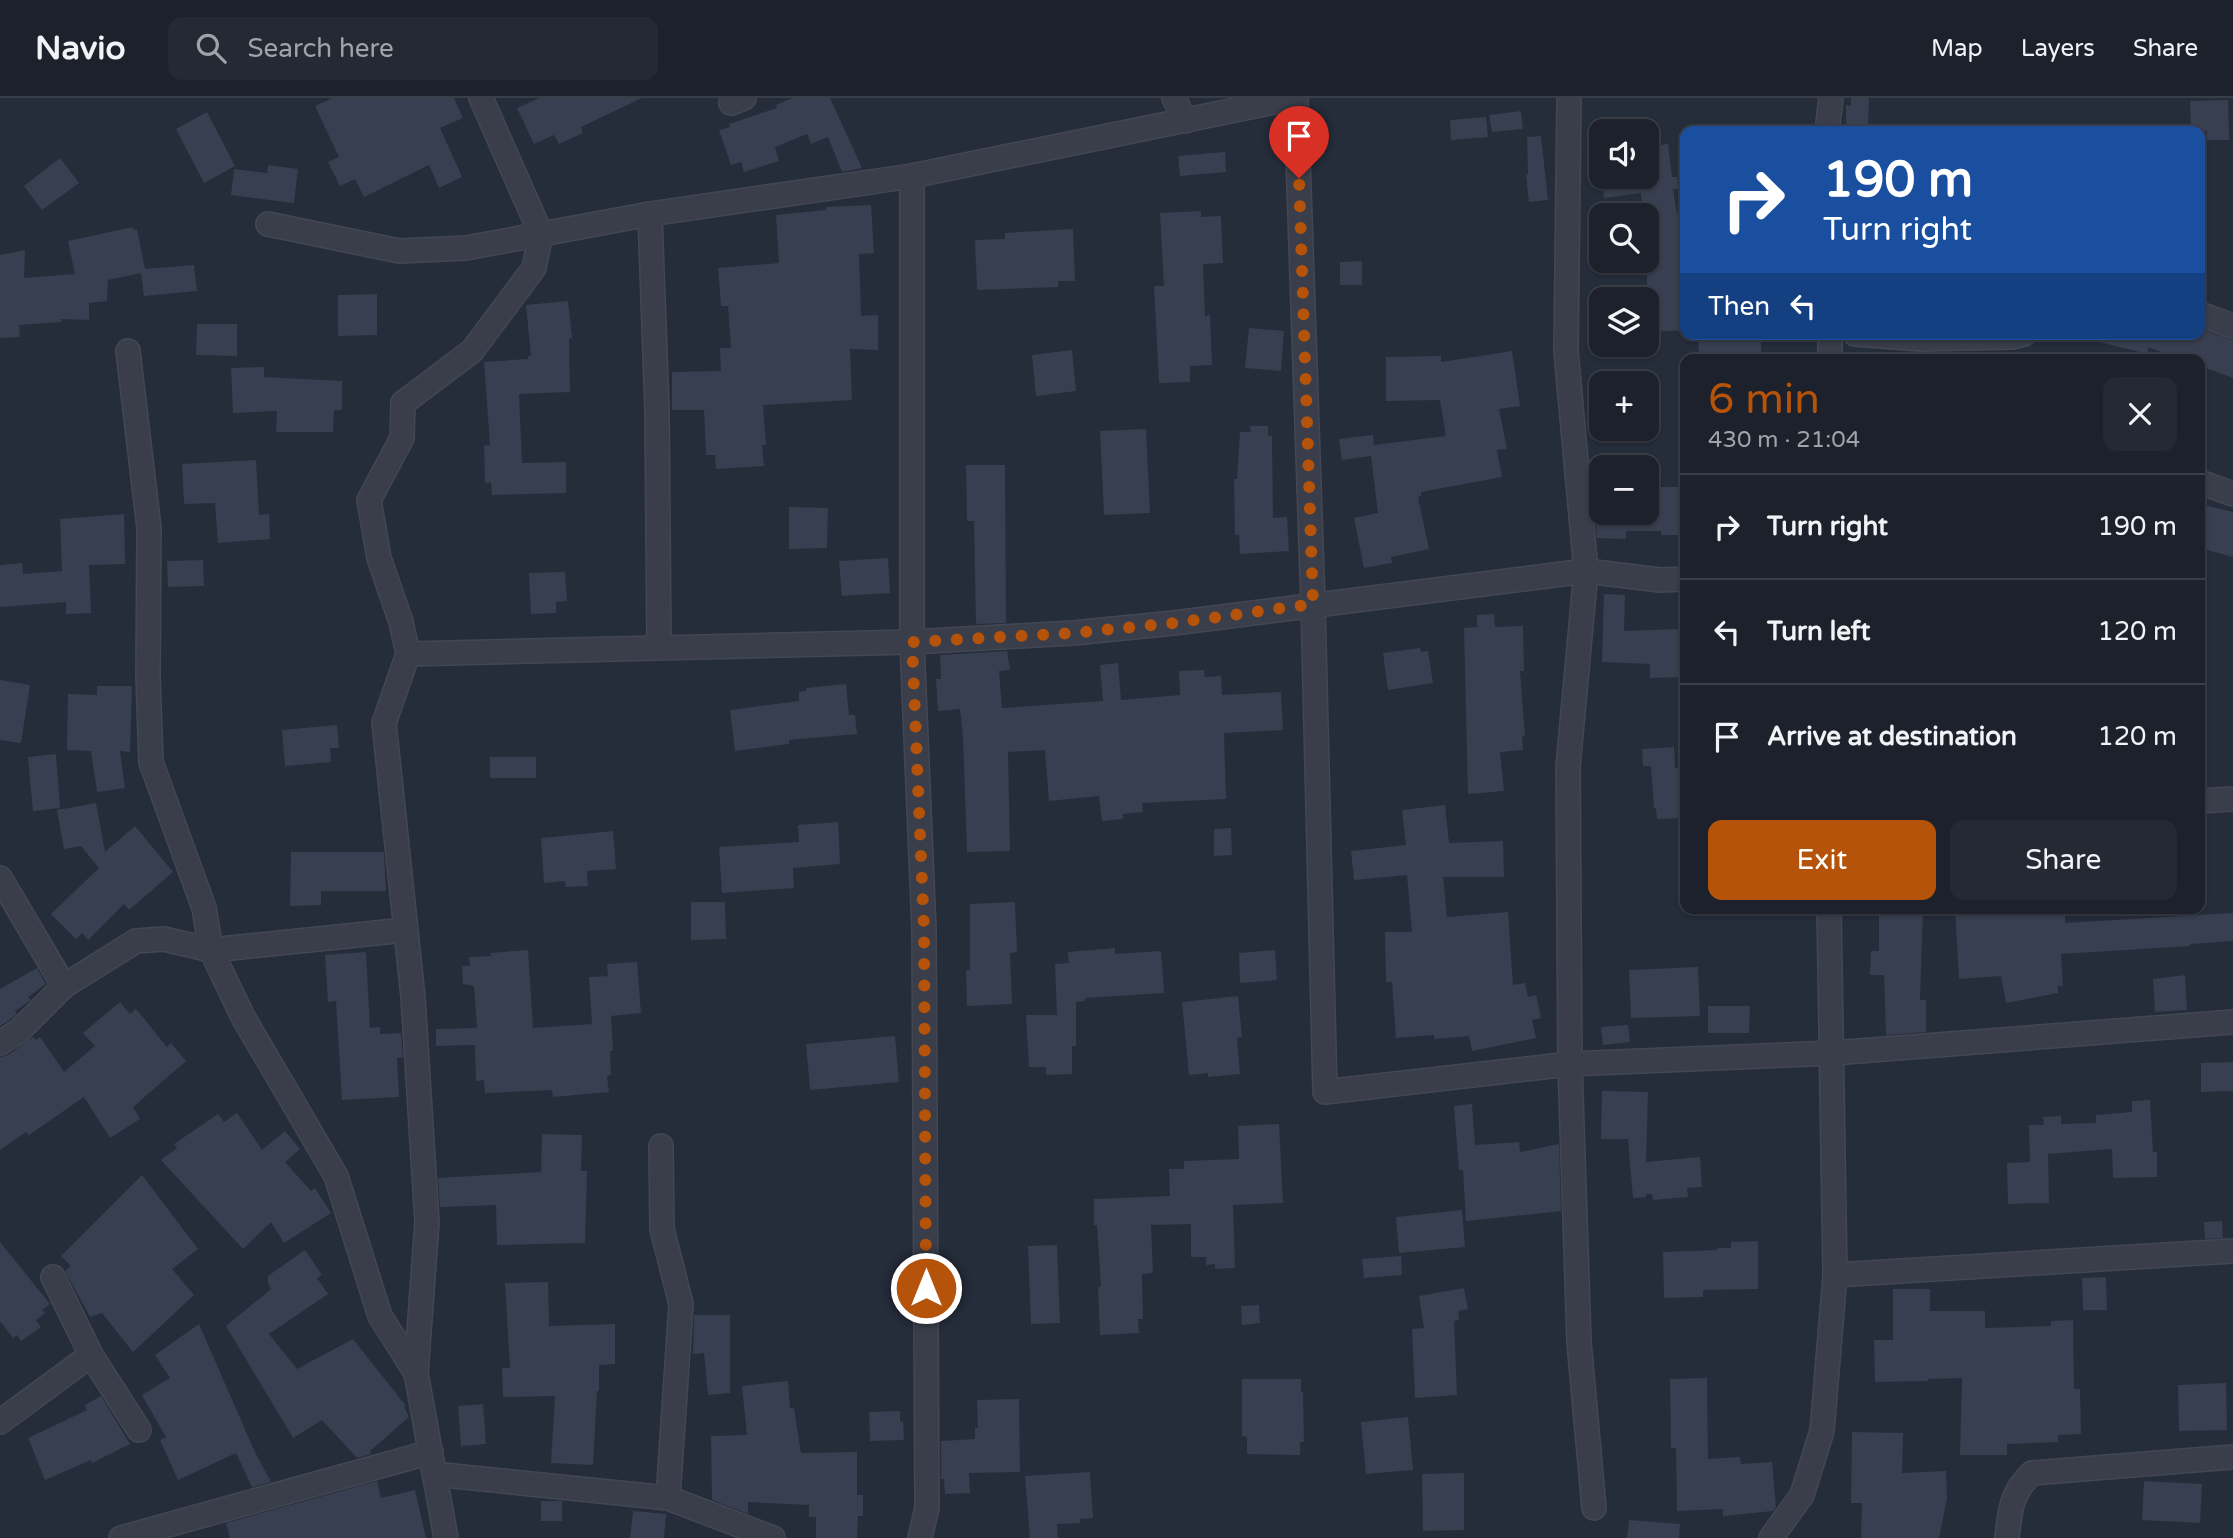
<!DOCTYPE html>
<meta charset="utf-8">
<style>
:root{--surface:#1c212c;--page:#252934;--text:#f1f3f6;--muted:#a0a3a9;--line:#3a3e48;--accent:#b45309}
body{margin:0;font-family:"Varela Round",sans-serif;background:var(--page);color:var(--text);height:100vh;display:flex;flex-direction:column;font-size:26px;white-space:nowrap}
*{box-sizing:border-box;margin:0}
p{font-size:23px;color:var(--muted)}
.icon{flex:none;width:38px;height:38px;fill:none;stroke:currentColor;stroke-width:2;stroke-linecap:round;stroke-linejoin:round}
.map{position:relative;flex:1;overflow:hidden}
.drawer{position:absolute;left:1680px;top:256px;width:525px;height:560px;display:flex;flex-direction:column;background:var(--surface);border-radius:14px;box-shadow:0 2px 5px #0004,0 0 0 2px var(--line)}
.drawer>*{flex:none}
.top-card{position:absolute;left:1680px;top:28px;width:525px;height:214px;border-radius:14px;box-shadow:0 2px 5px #0004,0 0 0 2px var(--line);background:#1a4fa0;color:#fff;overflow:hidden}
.tools{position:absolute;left:1589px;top:21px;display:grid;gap:14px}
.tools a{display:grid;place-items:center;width:70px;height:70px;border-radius:14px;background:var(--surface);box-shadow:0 2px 5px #0004,0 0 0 2px var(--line);font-size:35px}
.pin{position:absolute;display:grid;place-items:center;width:60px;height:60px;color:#fff;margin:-72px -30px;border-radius:50% 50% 50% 0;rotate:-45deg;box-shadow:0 0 7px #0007}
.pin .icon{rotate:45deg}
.me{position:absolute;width:77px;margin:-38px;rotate:0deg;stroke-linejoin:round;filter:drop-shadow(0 0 5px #0008)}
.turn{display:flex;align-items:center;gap:24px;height:147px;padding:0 28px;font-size:32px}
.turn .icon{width:91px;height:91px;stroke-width:2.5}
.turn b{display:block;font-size:49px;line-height:60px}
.then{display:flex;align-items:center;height:66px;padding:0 28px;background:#0003;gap:14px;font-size:26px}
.round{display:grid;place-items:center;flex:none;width:74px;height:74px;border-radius:14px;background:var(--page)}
.headline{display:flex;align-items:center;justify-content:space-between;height:119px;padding:0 28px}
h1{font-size:42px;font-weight:600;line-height:52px;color:var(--accent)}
.cta{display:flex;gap:14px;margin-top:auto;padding:14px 28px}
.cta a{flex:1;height:80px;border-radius:14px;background:var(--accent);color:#fff;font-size:28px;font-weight:600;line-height:80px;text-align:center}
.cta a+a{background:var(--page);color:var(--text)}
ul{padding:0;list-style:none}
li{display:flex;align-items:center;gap:21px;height:105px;padding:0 28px;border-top:2px solid var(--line)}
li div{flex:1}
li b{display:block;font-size:26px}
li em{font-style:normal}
header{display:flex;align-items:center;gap:42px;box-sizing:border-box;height:98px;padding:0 35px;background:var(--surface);border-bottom:2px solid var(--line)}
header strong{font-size:33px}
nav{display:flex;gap:38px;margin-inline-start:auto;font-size:24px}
.search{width:490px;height:63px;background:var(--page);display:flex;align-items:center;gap:18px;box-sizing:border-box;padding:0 24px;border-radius:14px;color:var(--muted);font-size:26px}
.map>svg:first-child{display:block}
</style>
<header>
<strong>Navio</strong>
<div class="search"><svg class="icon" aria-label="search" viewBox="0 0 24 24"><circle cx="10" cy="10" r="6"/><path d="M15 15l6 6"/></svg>Search here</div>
<nav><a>Map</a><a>Layers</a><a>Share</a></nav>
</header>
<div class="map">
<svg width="2233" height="1440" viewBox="0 0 2233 1440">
<rect width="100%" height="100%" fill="#252c3a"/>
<!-- building -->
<g fill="#383f50">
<path d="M332,0H454L463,20L440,30L462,79L439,90L429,67L364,99L355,81L340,88L328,64L339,59L315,8Z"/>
<path d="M539,0H642L581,29L583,35L559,46L554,37L534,46L517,10Z"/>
<path d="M792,0H830L862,70L842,74L828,39L811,46L807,36L775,49L779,63L744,74L741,64L731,67L719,32L730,29L729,26L777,10L776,7Z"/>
<path d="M1851,0H1869L1868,32L1846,31V7L1851,8Z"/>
<path d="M2228,2L2229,42H2207V33H2191L2190,3Z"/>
<path d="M1521,13L1523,31L1492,34L1489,17Z"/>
<path d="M207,14L235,68L204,85L176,31Z"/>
<path d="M1486,19L1488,39L1451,42L1450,22Z"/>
<path d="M1541,38L1548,102L1529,104L1526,77L1528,76L1527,39Z"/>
<path d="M1668,46L1672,79H1677L1678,91H1673L1677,116L1685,115V232L1647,234V117H1643L1641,95L1604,100L1601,79H1647V49Z"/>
<path d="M1225,54L1226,74L1180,78L1178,58Z"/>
<path d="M60,60L79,85L42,112L24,88Z"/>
<path d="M268,67L298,71L294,105L231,97L234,71L267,75Z"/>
<path d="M871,107L874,155L859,156L861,218L878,217V252L850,251L852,302L763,307L766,347H762L764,368L716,371L715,357H706L704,312H672V274L721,273L720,250H731L728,208H721L718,170L779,165L776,117L826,112V109Z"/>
<path d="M1201,113V119L1221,118L1223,165L1203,166L1205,218L1210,217L1212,267L1190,268V284L1159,285L1154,188H1164L1160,115Z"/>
<path d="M133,129V132L137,131L145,171L194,167L197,193L144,198L141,175L108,182L107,203L89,205V222L61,221V224L19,227L20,239L0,240V157L25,152L24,180L75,176L68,143Z"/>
<path d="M1073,131L1075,183H1058V189L977,192L975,142L1005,141V135Z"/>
<path d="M1362,163V187H1340V164Z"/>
<path d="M377,196V237L338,238V197Z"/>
<path d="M568,203L572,240L569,241L570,294L519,296L522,365L566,364V395L492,397L491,384L485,385L484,348L490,347L484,264L528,261V258H531L526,207Z"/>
<path d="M197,226H237V258L196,257Z"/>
<path d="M1249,230L1284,233L1281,273L1245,270Z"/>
<path d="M2200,231L2233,242V280L2200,268V261H2180L2148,249V256L2095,243L2096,236H2200Z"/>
<path d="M1721,236H1760L1762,261H1699L1698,238Z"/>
<path d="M1072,252L1076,293L1036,298L1032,257Z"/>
<path d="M1512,253L1520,308L1499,311L1507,351L1497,352L1502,379L1421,394V398L1418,399L1429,451L1391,459L1392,465L1364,470L1354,420L1378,415L1371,358L1342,362L1339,341L1373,337L1374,347L1446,338L1440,302L1386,303V259L1441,258V264Z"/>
<path d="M264,269V279L342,283V312H334L333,334H276L277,313L233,315L231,270Z"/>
<path d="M1250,328H1268V338H1272L1273,420L1287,419L1289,453L1240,456L1239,437H1235L1234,381H1237L1240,334H1251Z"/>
<path d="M1146,331L1150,415L1104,417L1100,333Z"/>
<path d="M256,362L259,417L269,416L270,441L218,445L215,405L184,406L182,366Z"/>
<path d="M966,367H1005L1006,525L976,526L974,423H967Z"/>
<path d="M1647,389H1685V437H1661V433H1626V441L1597,440L1595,415H1647Z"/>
<path d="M2200,406L2233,414V459L2200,450Z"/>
<path d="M789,409L828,410L827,450L789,451Z"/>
<path d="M124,416L125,466L89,467L91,515L66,516V504L0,509V467L22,465L23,476L62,473L60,421Z"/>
<path d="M888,460L890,495L842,498L839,463Z"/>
<path d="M203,462L204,488L168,489L167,463Z"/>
<path d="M565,474L567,503L556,504V515L531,516L529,475Z"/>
<path d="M1604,496L1625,497L1624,533L1680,531L1681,579L1650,580V566L1602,564Z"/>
<path d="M1494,516L1495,529L1523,528L1524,573H1520L1525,638H1522L1523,652L1500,654L1504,693L1468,696L1464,530L1477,529V517Z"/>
<path d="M1420,550L1421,554L1428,553L1433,585L1388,592L1383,555Z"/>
<path d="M1007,553L1010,572L999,573L1002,610L1103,603L1100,567L1118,565L1121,602L1180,597L1179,573L1204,572L1205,579L1221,578L1222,597L1281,594L1283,632L1224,635L1226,701L1142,705L1143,714L1123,716V721L1102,723L1099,698L1049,703L1045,652L1008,654L1010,753L967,754L963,640L960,611L938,613L936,581H941L940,557Z"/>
<path d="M0,582L30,587L21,645L0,642Z"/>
<path d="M846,586L849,617H855L857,636L789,642V646L735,653L730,612L799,603V594L806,593V590Z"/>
<path d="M97,588H132L130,654L120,653L125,690L97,694L91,653L67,652L68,596L97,597Z"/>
<path d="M337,627L339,650H330L331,664L285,668L282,632Z"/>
<path d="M1674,649L1675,670L1685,669V720L1657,721L1656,710H1654L1651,668H1643L1642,651Z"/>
<path d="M56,656L60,710L33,713L28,659Z"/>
<rect x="490" y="659" width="46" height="21"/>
<path d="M96,705L105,754L135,728L173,774L129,812L124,806L88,842L82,835L76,841L51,816L99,770L81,748L64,751L57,712Z"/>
<path d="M1445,707L1449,745L1503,743L1504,779H1443L1447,819L1508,814L1513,887L1525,885L1528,899L1536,897L1541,920L1532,922L1536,940L1472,953L1469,938L1434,941V937L1396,940L1392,884H1386L1385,834H1412L1407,777L1354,782L1351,753L1406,747L1402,712Z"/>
<path d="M838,724L840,766L793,770L794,790L722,795L719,749L799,744L798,727Z"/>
<path d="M1231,730L1232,757L1214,758V731Z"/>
<path d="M613,733L616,771L587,773L588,788L566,789L565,783L544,785L541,740Z"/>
<path d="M291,754H384L386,793H321V807L290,808Z"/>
<path d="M691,804H725L726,841L691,842Z"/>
<path d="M1015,804L1017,854L1010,855L1012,906L967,908L966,872H970V806Z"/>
<path d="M1879,810H1923L1920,902H1926V934L1886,937L1884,877H1870L1871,853H1879Z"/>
<path d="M1955,810H2065V825L2233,815V843L2190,846V848L2061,856L2063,888H2058V895L2006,905L2001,878L1959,881Z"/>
<path d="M1115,850V856L1161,853L1164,895L1085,900V903L1076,904V948H1072V976L1046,977V969H1029L1026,917H1057L1055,866L1069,865L1068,854Z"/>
<path d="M528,852L533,930L592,926L589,879L608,878L607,866L637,864L641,915L611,918L613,953H610L611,977L607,978L609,994L553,999L552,992L485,995L484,982L476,983L475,947L436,948V931L477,930L474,888L463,886L462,868H470L469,859L491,858V855Z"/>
<path d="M1275,852L1277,882L1240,885L1239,855Z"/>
<path d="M366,854L370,930L380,929V936L401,935L403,960H397L399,999L342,1002L336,903L328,904L325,857Z"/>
<path d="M1698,869L1700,918L1631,920L1629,872Z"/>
<path d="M37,870L46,886L28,899L31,902L15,913L17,916L11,921L0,928V891Z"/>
<path d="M2185,877L2187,912L2155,914L2153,881Z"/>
<path d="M1238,898L1242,939L1237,940L1240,976L1208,979V975L1189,977L1182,904Z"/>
<path d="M120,904L130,916L136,911L167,949L171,945L186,963L133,1009L140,1021L110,1040L84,999L29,1037L26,1034L0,1052V959L8,957L33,939L36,942L40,939L64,974L95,948L83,935Z"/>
<path d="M1708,908H1750L1749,935H1708Z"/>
<path d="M1628,927L1630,944L1603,947L1601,929Z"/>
<path d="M895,938L899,984L810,992L806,946Z"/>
<path d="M2233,964V993L2201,994V965Z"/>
<path d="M1602,993L1648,994L1646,1064L1700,1059L1702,1089L1687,1090L1688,1099L1653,1102L1652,1096H1646V1099L1633,1100L1628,1041H1601Z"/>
<path d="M2150,1002L2153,1054H2157V1079L2113,1080L2112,1051L2048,1056L2049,1105L2008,1106L2007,1065L2030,1064L2029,1027H2044L2043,1019L2061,1018V1026L2096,1025V1017L2132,1014V1003Z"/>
<path d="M1472,1006L1475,1047L1519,1044L1520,1054L1559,1046L1561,1113L1466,1123L1463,1072H1459L1454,1008Z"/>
<path d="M237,1015L262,1052L285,1033L300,1051L285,1064L311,1093L315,1090L331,1115L284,1145L271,1124L243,1151L161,1062L177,1050L174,1046L218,1016L224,1024Z"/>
<path d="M1279,1026L1283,1105L1233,1107L1235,1170L1215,1171V1166L1206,1167V1159H1191V1126L1151,1127L1153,1175L1142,1176L1143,1221H1138L1139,1235L1100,1237L1098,1189L1101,1188L1097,1127H1094V1101L1170,1098L1169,1071H1184V1063L1239,1061L1238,1028Z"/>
<path d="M542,1036L582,1037L581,1073H587L585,1145L497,1147L496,1107L440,1109L438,1080L541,1074Z"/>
<path d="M142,1077L198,1151L172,1171L194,1197L133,1254L102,1215L90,1219L65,1173L71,1168L61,1158Z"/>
<path d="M1462,1112L1465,1149L1399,1155L1396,1119Z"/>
<path d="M2222,1123L2223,1140L2205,1141L2204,1124Z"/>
<path d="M1758,1143V1191L1703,1192V1199L1664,1200L1663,1154L1717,1152V1150H1731V1144Z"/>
<path d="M0,1144L50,1206L42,1212L45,1215L36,1222L41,1229L21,1243L17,1237L13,1240L0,1223Z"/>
<path d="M1057,1147L1060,1225L1031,1226L1028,1148Z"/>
<path d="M305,1152L322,1177L317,1180L328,1196L269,1236L297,1271L353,1241L406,1308L404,1309L409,1319L370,1353L371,1356L357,1360L322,1322L293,1340L226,1228L271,1191L268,1185V1178Z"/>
<path d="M1401,1158L1402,1177L1364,1180L1362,1161Z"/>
<path d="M2106,1179L2107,1212H2083L2082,1180Z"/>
<path d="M548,1184L549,1228L615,1226V1266L599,1267V1293H597L593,1367L551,1365L555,1298L503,1299L502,1270H510L505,1185Z"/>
<path d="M1464,1190L1468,1211L1458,1213L1459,1222L1454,1223L1457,1297L1415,1300L1412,1231L1424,1230L1419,1198Z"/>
<path d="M1893,1191H1930V1213H1985V1230L2051,1228V1223L2073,1222L2074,1291H2080L2081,1336L2058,1337V1344L2007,1346V1357H1960L1962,1280L1928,1281V1283L1875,1284L1874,1242H1893Z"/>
<path d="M1259,1207L1260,1225L1242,1227L1241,1208Z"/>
<path d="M694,1217H730V1295L708,1297L704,1255L693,1256Z"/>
<path d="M199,1226L254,1352L271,1384L252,1389L236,1355L178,1382L160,1342L166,1339L142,1297L170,1280L155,1257Z"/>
<path d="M1707,1280L1708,1361L1740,1359L1741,1366L1772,1364L1776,1410L1773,1413L1723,1418V1411L1677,1413L1676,1350H1671L1670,1281Z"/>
<path d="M1242,1281H1301V1294H1303L1304,1344H1300V1357L1247,1356V1339L1242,1338Z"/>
<path d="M788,1283L790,1310H794L801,1355L857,1354V1397H863V1418H858L857,1440H816V1419H809V1407L748,1404V1416L712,1402L711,1338L747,1337L742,1288Z"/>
<path d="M2226,1285L2227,1332L2179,1333L2178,1287Z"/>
<path d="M101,1298L130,1346L92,1365L91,1362L45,1382L28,1340L87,1312L85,1307Z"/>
<path d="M1019,1301L1020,1374L969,1375L970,1395L945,1396L944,1381H941V1343L975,1341V1330H978L977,1302Z"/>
<path d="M483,1306L486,1346L461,1348L458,1308Z"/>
<path d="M900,1313V1324L903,1323L904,1342L870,1343L869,1314Z"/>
<path d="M1408,1319L1413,1372L1366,1376L1361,1324Z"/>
<path d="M1852,1334L1903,1335L1902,1375L1946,1373L1947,1400L1939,1440H1861L1862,1405H1851Z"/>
<path d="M1090,1374L1093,1420L1080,1421V1425L1057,1426L1058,1440H1030L1025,1378Z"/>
<path d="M1464,1375V1432L1423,1433L1422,1376Z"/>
<path d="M377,1383L381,1400L415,1392L426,1440H230L226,1425Z"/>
<path d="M2144,1383L2202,1386L2200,1425L2142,1422Z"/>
<rect x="541" y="1403" width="21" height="20"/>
<path d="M633,1413L666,1416L664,1440H630Z"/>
<path d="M1629,1422L1680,1426L1679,1440H1627Z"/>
</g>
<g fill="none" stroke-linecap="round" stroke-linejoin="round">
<defs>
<g id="street">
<path d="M1174,0L1185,23"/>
<path d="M1296,0L1313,506L1325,994L1570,966L1833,955L2233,924"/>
<path d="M1569,0L1566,253L1586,473L1568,669L1570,966L1579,1244L1594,1410"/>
<path d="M731,5L744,0"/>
<path d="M1827,33L1831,0"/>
<path d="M912,78V544L924,831L927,1410L920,1440"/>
<path d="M650,116L657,313L659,550"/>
<path d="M268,126L399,153L466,150L650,116L912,78L1294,0"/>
<path d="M2200,216L2233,228"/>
<path d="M1855,236L1921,241L2013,239L2024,236"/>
<path d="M128,253L149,430L148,579L151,664L204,810L211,852L243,919L336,1078L380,1218L416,1275"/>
<path d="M1830,261V236"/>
<path d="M2200,384L2233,396"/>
<path d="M408,556L912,544L1073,535L1174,525L1586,473L1660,482L1685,481"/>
<path d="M2200,703L2233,701"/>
<path d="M0,780L64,888"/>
<path d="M0,945L20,932L64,888L136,843L164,841L211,852L405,832"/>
<path d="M661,1048L662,1131L681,1206L668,1400"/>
<path d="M1835,1177L2233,1153"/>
<path d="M53,1179L91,1257L139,1332"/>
<path d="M0,1324L91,1257"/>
<path d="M434,1376L668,1400L773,1440"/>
<path d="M121,1440L431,1354"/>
<path d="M446,1440L416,1275L427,1124L413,899L384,625L408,556L401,524L379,460L369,402L402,340L403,305L472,253L534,170L541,136L481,0"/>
<path d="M1771,1440L1802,1397L1822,1333L1835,1177L1829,810"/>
<path d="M2007,1440C2010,1412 2011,1395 2032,1375L2233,1359"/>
</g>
</defs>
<!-- street casing -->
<use href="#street" stroke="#424753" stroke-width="26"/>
<!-- street -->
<use href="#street" stroke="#393e4a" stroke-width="23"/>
</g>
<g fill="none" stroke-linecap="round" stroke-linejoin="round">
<!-- route -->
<path stroke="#b45309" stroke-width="12" stroke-dasharray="0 21.6" d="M926,1190L924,831L912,544L1073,535L1174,525L1313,506L1299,80"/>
</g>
</svg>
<div class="tools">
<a><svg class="icon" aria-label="sound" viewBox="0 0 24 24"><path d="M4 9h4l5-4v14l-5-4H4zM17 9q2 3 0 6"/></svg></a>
<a><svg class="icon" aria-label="search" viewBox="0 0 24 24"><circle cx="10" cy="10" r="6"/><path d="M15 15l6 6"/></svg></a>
<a><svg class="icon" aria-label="layers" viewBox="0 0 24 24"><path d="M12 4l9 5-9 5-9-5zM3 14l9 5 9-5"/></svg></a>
<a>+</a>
<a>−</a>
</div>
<div class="pin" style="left:1299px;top:80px;background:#d93025"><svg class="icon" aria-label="arrive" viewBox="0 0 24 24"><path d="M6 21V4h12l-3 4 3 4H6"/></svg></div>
<svg class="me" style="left:926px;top:1190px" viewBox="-20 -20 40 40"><circle r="17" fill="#b45309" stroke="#fff" stroke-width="3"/><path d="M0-11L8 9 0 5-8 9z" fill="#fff"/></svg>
<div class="top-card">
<div class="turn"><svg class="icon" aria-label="right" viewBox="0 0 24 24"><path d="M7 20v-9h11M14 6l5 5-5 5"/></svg><div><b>190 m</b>Turn right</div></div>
<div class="then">Then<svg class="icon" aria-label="left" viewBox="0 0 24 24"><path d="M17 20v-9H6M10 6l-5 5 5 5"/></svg></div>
</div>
<section class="drawer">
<div class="headline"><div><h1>6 min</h1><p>430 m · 21:04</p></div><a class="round"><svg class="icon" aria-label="close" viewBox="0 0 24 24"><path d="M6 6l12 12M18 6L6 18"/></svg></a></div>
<ul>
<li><svg class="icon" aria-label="right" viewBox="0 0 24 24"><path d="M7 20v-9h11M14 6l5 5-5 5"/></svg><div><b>Turn right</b></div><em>190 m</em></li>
<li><svg class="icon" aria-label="left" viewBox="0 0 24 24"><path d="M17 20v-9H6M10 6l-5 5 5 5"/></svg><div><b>Turn left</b></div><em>120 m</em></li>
<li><svg class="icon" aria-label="arrive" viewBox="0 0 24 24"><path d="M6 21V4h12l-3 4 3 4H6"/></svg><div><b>Arrive at destination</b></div><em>120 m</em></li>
</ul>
<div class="cta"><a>Exit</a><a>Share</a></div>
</section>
</div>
